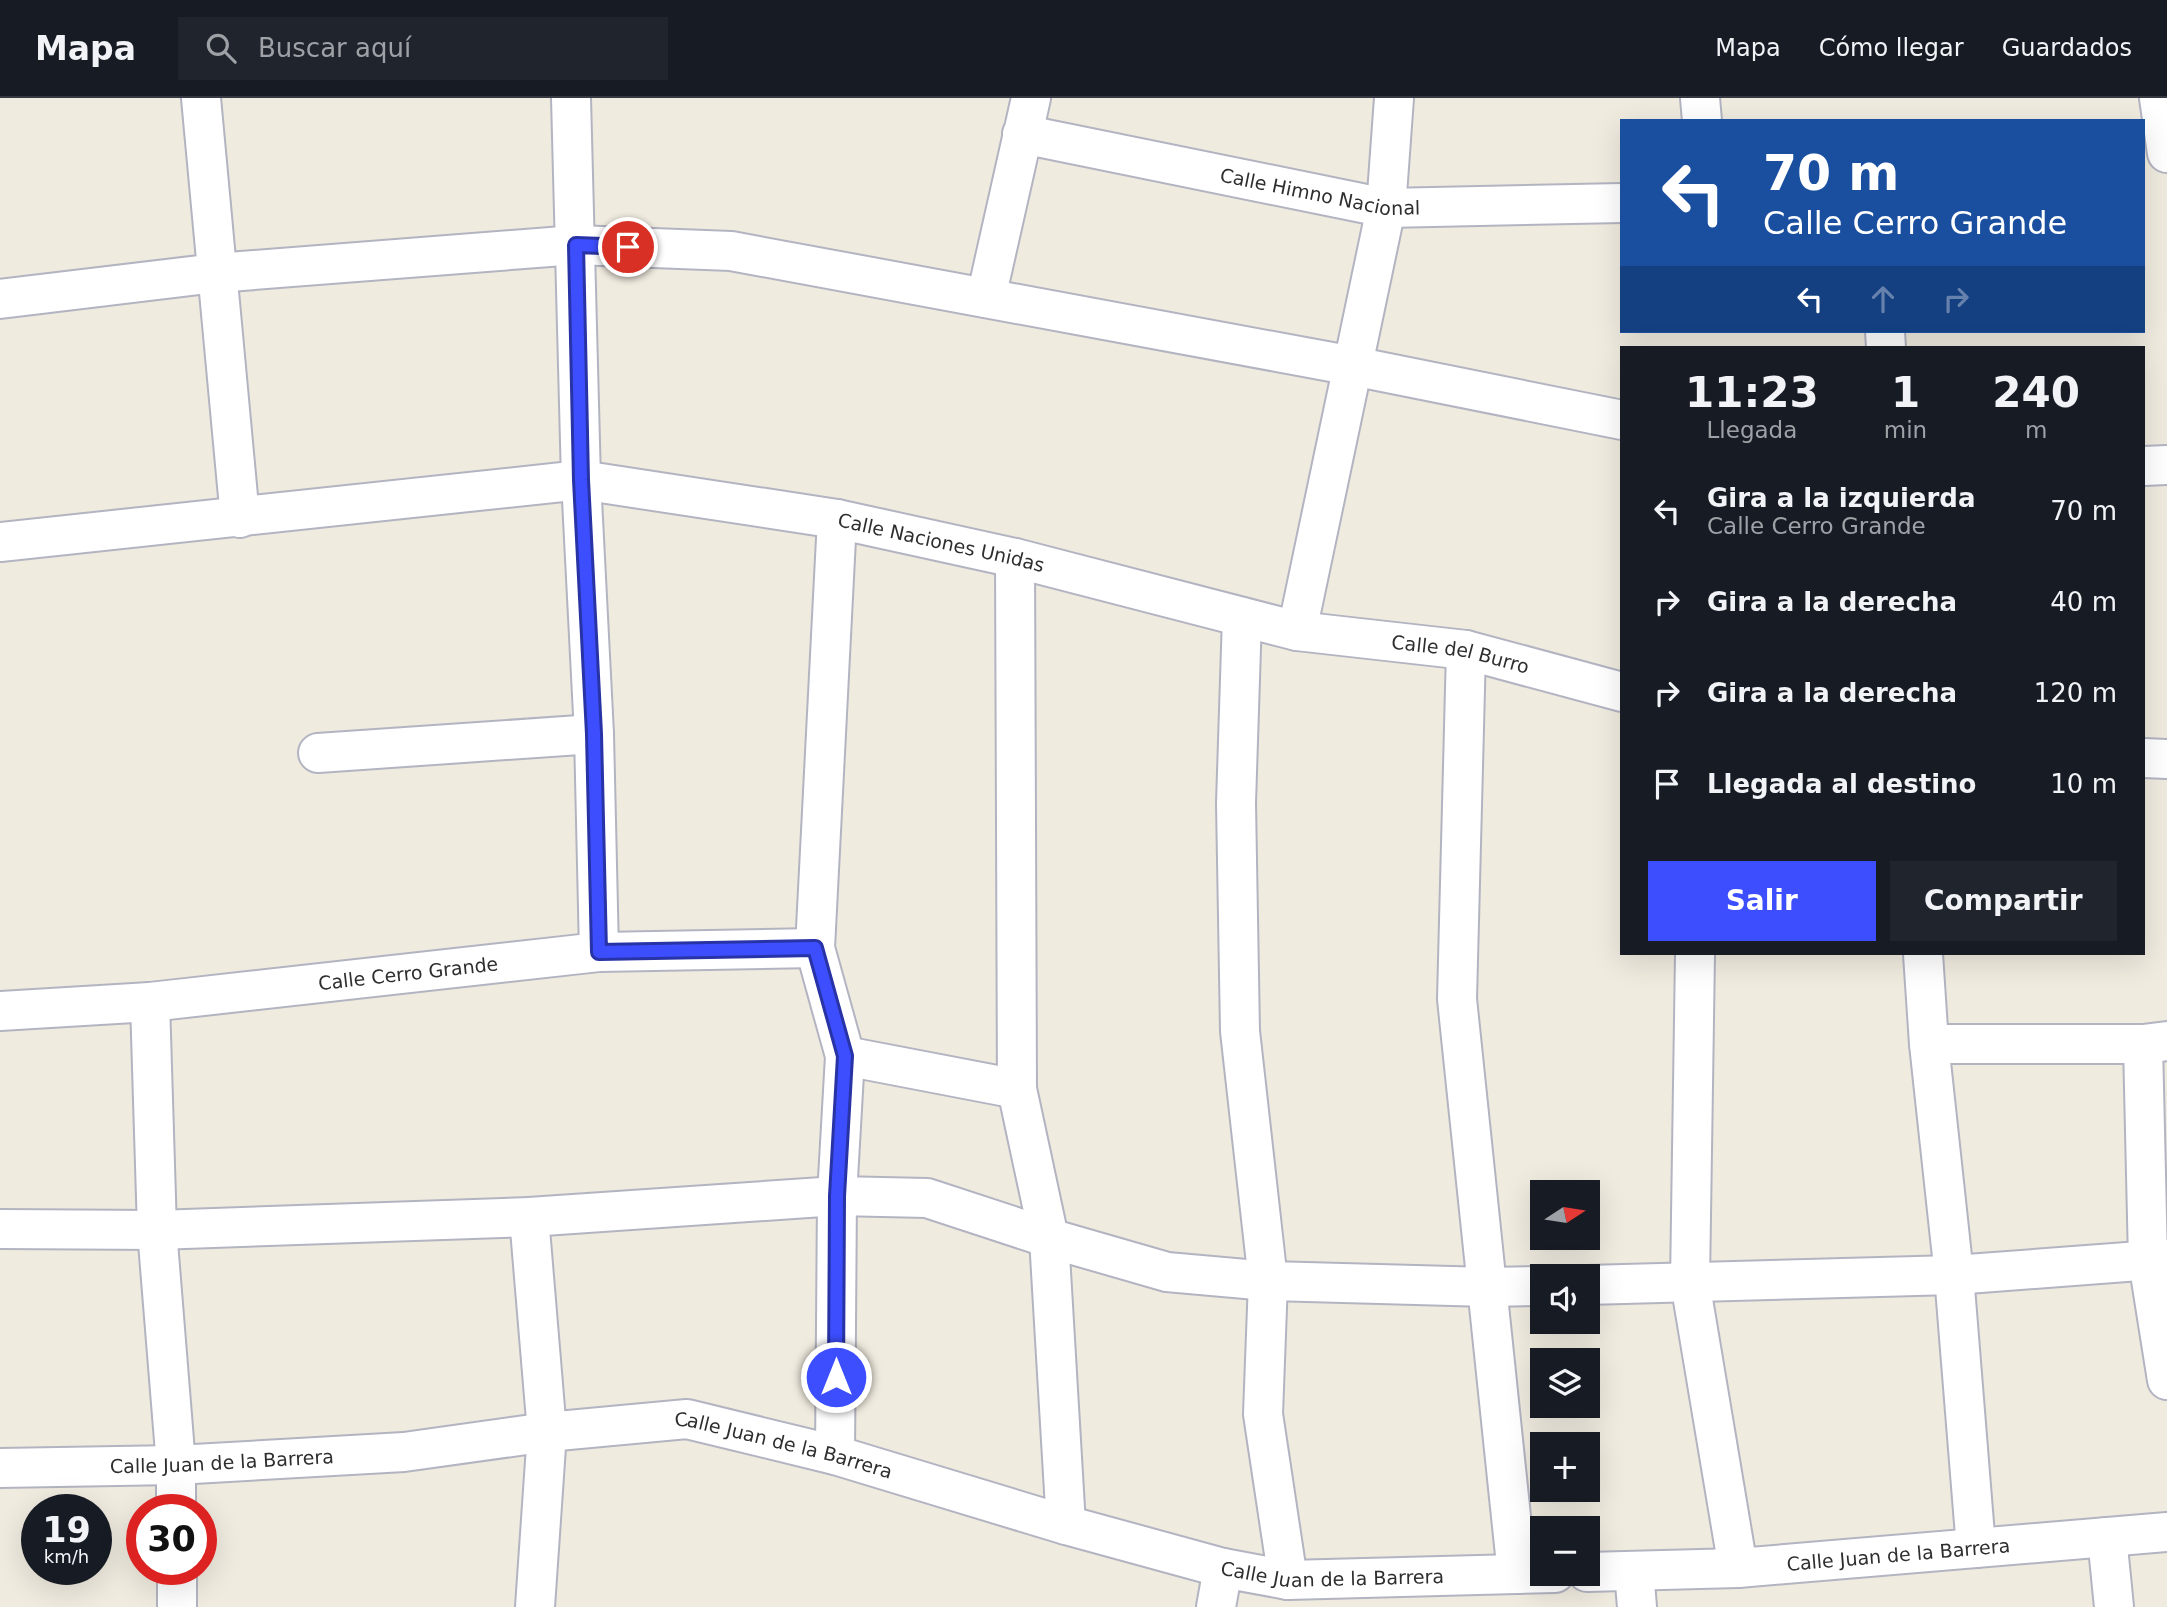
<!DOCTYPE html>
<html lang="es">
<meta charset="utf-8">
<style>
:root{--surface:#171b24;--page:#20242c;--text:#f1f3f6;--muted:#9ea1a6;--line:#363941;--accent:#3d4eff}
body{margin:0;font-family:"DejaVu Sans",sans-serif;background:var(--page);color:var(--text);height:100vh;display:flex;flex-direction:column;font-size:26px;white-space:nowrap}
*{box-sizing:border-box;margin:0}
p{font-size:23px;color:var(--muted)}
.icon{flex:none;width:38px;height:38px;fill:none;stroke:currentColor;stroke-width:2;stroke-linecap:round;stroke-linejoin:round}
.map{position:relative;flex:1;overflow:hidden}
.details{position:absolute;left:1620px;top:248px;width:525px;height:609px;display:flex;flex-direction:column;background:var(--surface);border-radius:0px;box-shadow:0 7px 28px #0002}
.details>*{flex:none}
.guide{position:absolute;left:1620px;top:21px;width:525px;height:214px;border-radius:0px;box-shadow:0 7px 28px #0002;background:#1a4fa0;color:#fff;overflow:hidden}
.needle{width:46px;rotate:78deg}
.buttons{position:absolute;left:1530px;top:1082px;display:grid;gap:14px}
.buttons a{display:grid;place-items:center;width:70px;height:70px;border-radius:0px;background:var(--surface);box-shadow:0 7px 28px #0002;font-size:35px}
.speed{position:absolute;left:21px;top:1396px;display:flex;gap:14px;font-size:35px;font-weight:700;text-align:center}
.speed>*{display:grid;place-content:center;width:91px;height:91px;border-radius:50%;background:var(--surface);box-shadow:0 7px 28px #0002;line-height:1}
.speed small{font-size:18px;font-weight:400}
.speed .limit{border:10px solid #d22;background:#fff;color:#111}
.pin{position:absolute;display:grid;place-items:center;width:60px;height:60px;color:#fff;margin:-30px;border:4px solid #fff;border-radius:50%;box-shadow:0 2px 7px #0007}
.me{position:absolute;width:77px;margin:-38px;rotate:0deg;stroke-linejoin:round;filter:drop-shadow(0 0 5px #0008)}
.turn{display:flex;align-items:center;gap:24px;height:147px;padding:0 28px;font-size:32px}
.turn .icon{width:91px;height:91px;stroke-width:2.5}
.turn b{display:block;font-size:49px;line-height:60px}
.lanes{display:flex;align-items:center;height:66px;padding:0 28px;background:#0003;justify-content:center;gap:35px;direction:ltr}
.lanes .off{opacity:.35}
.eta{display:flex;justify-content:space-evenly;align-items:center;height:119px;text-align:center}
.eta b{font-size:42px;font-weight:800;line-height:49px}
.button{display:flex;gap:14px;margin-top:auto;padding:14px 28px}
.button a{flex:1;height:80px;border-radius:0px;background:var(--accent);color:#fff;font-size:28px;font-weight:800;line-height:80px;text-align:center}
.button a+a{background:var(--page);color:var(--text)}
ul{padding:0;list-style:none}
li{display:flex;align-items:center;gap:21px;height:91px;padding:0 28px}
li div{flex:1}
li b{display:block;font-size:26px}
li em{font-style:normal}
header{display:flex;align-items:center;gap:42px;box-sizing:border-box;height:98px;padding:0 35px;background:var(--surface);border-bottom:2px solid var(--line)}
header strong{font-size:33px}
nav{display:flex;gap:38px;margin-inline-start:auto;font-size:24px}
.search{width:490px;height:63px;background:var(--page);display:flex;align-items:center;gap:18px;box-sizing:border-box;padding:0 24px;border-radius:0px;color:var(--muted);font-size:26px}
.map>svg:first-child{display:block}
</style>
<header>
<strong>Mapa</strong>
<div class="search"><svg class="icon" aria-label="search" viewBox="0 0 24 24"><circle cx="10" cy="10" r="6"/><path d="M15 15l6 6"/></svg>Buscar aquí</div>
<nav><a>Mapa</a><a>Cómo llegar</a><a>Guardados</a></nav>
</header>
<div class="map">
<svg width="2167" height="1509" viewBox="0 0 2167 1509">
<rect width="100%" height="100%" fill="#f0ebdf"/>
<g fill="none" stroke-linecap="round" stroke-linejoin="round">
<defs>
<g id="street">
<path d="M201,0L240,420"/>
<path d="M571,0L581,382L594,636L599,854"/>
<path d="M1700,0L1702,23"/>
<path d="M2159,0L2167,55"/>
<path id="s1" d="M1022,36L1386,110L1622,105"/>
<path d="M986,200L1031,0"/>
<path d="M0,201L216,175L576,147L731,153L1353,268L1622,322"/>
<path d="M1885,233L1886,250"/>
<path d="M2144,368L2167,367"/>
<path id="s2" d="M0,444L581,382L837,421L1015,460L1297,533L1466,552L1622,594"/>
<path d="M1015,460L1017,991L1049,1140L1066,1427"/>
<path d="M1242,519L1236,705L1240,933L1268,1183L1263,1316L1288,1482"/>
<path d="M1297,533L1386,110L1394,0"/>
<path d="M1466,552L1457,901L1517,1476"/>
<path d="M318,655L594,636"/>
<path d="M2144,660L2167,661"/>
<path d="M1695,856L1690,1184L1738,1470"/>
<path d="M1923,856L1929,946L1954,1177L1976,1450"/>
<path d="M150,904L157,1132L176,1367V1412"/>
<path id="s3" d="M0,913L150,904L599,854L815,850"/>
<path d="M1929,946H2143L2167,943"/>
<path d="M2143,946L2148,1163L2167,1282"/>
<path d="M845,958L1017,991"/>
<path d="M529,1119L547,1334L535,1509"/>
<path d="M0,1131L157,1132L529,1119L837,1098L927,1100L1049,1140L1167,1174L1268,1183L1488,1189L1542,1188"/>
<path d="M1587,1187L1954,1177L2167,1161"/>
<path d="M835,1357L837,1098L845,958L815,850L837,421"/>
<path id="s4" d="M0,1370L176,1367L404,1354L547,1334L687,1321L835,1357L1066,1427L1223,1470L1288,1482L1555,1475"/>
<path d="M2107,1439L2114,1509"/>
<path d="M177,1472V1509"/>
<path d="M1634,1473L1637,1509"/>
<path id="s5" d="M1587,1474L1738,1470L2167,1434"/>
<path d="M1216,1509L1223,1470"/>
</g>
</defs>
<!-- street casing -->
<use href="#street" stroke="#b3b4c2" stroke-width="42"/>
<!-- street -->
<use href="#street" stroke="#fff" stroke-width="38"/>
</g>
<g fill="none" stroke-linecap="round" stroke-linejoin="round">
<defs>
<path id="route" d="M628,149L576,147L581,382L594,636L599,854L815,850L845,958L837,1098L836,1279"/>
</defs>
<!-- route casing -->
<use href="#route" stroke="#2833a6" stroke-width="18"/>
<!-- route -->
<use href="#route" stroke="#3d4eff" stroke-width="12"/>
</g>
<g text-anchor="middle" stroke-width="7" stroke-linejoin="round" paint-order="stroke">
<!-- street labels -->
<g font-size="19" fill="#2e2e2e" stroke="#fff">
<text dy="7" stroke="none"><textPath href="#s1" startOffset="304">Calle Himno Nacional</textPath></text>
<text dy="7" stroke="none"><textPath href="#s2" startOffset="950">Calle Naciones Unidas</textPath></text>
<text dy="7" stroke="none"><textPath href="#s2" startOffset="1482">Calle del Burro</textPath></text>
<text dy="7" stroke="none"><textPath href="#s3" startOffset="410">Calle Cerro Grande</textPath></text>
<text dy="7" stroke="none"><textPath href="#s4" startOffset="789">Calle Juan de la Barrera</textPath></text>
<text dy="7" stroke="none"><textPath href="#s4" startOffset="222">Calle Juan de la Barrera</textPath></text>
<text dy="7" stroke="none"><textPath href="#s5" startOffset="312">Calle Juan de la Barrera</textPath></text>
<text dy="7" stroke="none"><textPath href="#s4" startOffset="1356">Calle Juan de la Barrera</textPath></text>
</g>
</g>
</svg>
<div class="buttons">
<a><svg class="needle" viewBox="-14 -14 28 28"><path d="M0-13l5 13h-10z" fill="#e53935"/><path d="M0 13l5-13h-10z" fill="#9ea1a6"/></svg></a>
<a><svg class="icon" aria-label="sound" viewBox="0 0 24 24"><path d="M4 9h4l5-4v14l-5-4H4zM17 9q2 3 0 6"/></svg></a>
<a><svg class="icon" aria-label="layers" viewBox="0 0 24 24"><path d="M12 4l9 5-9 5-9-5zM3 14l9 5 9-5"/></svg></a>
<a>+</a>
<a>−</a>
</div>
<div class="speed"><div>19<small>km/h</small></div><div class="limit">30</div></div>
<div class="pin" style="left:628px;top:149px;background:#d93025"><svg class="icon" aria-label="arrive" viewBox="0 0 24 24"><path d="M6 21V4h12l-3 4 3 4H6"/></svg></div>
<svg class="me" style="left:836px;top:1279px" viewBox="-20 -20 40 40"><circle r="17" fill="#3d4eff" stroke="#fff" stroke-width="3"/><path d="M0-11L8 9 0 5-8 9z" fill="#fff"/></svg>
<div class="guide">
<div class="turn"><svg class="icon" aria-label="left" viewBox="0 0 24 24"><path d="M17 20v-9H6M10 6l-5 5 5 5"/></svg><div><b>70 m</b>Calle Cerro Grande</div></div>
<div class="lanes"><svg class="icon" aria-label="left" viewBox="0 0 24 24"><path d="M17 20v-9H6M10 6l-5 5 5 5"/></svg><svg class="icon off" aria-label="ahead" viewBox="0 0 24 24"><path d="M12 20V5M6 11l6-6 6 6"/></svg><svg class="icon off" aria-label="right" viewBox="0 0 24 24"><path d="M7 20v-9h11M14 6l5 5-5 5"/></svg></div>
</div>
<section class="details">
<div class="eta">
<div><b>11:23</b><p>Llegada</p></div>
<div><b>1</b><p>min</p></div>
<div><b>240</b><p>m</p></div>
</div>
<ul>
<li><svg class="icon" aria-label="left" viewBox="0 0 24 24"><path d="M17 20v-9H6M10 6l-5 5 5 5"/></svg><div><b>Gira a la izquierda</b><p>Calle Cerro Grande</p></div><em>70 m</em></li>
<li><svg class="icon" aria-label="right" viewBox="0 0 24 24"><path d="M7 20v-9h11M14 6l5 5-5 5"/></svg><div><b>Gira a la derecha</b></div><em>40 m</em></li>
<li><svg class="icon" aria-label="right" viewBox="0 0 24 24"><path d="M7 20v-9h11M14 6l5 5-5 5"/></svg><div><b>Gira a la derecha</b></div><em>120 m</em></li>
<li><svg class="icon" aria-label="arrive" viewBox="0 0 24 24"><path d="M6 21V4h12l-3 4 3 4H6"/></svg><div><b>Llegada al destino</b></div><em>10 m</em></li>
</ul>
<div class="button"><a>Salir</a><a>Compartir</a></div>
</section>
</div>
